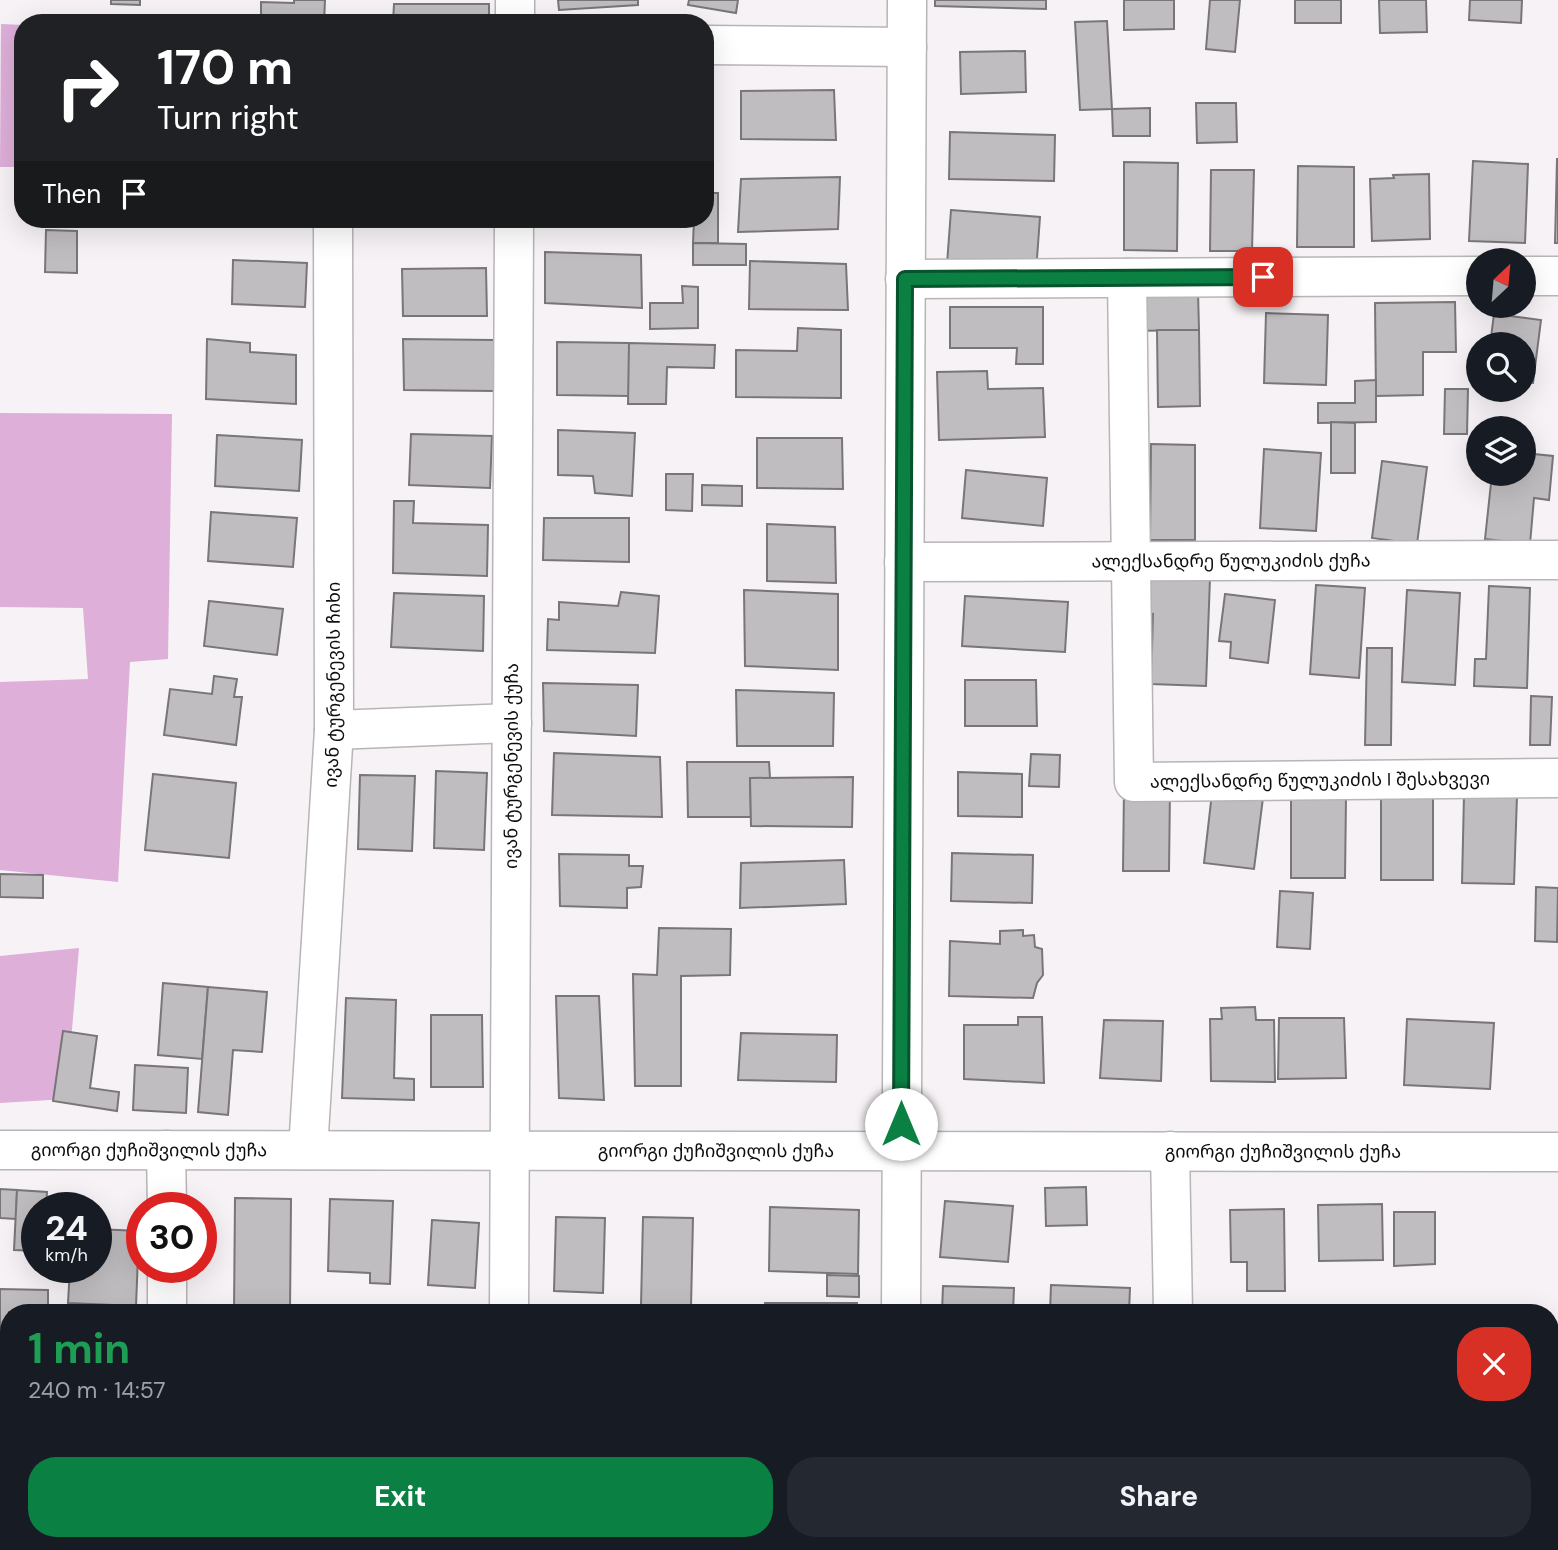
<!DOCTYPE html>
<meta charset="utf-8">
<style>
:root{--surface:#171b24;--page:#242831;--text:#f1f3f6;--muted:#9ea1a6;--accent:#0b8043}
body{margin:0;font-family:"DM Sans","Noto Sans Georgian",sans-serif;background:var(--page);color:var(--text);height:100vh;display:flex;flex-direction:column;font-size:26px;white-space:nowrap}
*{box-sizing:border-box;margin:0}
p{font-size:23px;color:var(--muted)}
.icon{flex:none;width:38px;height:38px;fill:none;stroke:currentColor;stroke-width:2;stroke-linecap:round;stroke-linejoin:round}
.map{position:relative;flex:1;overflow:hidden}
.details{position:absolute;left:0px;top:1304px;width:1559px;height:247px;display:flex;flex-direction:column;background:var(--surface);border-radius:28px 28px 0 0;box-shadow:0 7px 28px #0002}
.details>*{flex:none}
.banner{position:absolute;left:14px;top:14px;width:700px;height:214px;border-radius:28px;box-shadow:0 7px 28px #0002;background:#202124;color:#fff;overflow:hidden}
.needle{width:46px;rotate:26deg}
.controls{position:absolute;left:1466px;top:248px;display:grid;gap:14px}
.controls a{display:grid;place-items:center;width:70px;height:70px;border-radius:50%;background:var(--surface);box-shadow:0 7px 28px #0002;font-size:35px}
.speed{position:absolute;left:21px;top:1192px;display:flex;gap:14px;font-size:35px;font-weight:700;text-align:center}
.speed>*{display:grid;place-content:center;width:91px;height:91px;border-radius:50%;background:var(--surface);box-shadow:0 7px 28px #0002;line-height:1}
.speed small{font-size:18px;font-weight:400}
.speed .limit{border:10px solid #d22;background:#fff;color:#111}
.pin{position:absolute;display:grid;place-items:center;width:60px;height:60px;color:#fff;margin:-30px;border-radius:14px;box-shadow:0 4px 10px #0006}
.me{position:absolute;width:77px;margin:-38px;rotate:0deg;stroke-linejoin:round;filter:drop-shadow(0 0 5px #0008)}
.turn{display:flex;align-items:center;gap:24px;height:147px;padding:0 28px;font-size:32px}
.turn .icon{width:91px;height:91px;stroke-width:2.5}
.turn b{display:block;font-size:49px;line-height:60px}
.then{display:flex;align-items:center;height:66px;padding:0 28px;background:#0003;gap:14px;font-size:26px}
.round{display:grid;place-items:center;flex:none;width:74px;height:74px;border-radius:28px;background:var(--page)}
.overview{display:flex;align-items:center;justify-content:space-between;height:119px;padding:0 28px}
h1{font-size:42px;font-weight:700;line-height:52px;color:#1e9e55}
.action{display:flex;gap:14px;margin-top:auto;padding:14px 28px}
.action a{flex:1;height:80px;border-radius:28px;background:var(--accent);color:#fff;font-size:28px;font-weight:700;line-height:80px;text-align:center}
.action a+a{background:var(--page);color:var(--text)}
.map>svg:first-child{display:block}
</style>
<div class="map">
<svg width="1558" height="1550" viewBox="0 0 1558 1550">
<rect width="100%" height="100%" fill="#f6f2f5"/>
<!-- forest -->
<g fill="#deafd9">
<path d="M1,24L23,25V167H0Z"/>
<path d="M0,413L172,414L168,659L130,662L118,882L0,870V682L88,679L83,608L0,607Z"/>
<path d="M79,948L66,1099L0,1103V956Z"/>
</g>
<!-- building -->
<g fill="#c0bdc0" stroke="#787678" stroke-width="2">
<path d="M111,0H140V5L111,4Z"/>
<path d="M294,0H325L324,23H261V2L294,3Z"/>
<path d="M558,0H638V5L559,10Z"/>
<path d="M689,0H738L736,13L688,5Z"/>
<path d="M935,0H1046V9L935,6Z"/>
<path d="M1124,0H1174V29L1124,30Z"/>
<path d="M1210,0H1240L1235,52L1206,49Z"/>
<rect x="1295" y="0" width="46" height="23"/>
<path d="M1379,0H1426L1427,32L1380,33Z"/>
<path d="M1470,0H1522L1521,23L1469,20Z"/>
<path d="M394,4H489V23H393Z"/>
<path d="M1107,21L1112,109L1080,110L1075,22Z"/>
<path d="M1025,51L1026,92L961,94L960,52Z"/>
<path d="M834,90L836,140L741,139V91Z"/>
<path d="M1196,103H1236L1237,142L1197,143Z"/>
<path d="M1150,108V136H1113L1112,109Z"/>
<path d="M950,132L1055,135L1054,181L949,179Z"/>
<path d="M1557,159H1558V243H1555Z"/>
<path d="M1473,161L1528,164L1525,243L1469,241Z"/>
<path d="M1124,162L1178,163L1177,251L1124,250Z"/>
<path d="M1298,166L1354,167V247H1297Z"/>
<path d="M1211,170H1254L1252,251H1210Z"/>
<path d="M1429,174L1430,239L1372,241L1370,179L1394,178L1393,175Z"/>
<path d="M840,177L838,229L738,232L741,179Z"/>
<path d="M705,193H718V243H693L694,219H705Z"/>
<path d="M951,210L1040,217L1036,272L947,264Z"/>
<path d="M401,219H481V223L401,222Z"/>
<path d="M46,230L77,231V273L45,272Z"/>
<path d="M693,243L746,244V265H693Z"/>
<path d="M545,252L641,255L642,308L545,303Z"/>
<path d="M233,260L307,263L305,307L232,304Z"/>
<path d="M750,261L846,264L848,310L749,309Z"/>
<path d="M486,268L487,316H403L402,269Z"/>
<path d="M682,286L698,287V328L650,329V303H683Z"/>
<path d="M1198,291L1199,330L1129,331V292Z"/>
<path d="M1455,302L1456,352H1423V395L1376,396L1375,303Z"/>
<path d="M950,307H1043V364H1016L1017,348H950Z"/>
<path d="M1266,313L1328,315L1326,385L1264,383Z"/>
<path d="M1494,314L1541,320L1533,383L1524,382V345H1490Z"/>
<path d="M798,328L841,330V398L736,397V350L797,351Z"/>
<path d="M1157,330H1199L1200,406L1158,407Z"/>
<path d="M207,339L250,343V352L296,355V404L206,399Z"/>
<path d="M403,339L494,340V391L404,390Z"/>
<path d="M557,342L629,343V396L557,395Z"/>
<path d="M629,343L715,345L714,368L667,367L666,404H628Z"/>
<path d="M987,371L988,389L1043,388L1045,437L939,440L937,372Z"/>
<path d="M1376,380V422L1318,423V403H1355V381Z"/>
<path d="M1445,389H1468L1467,434H1444Z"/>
<path d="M1331,422L1355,423V473H1331Z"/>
<path d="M558,430L635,433L632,496L595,493L593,476L558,475Z"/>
<path d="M411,434L492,436L490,488L409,485Z"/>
<path d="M217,435L302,440L299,491L215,486Z"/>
<path d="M757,438H842L843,489L757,488Z"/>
<path d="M1151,444L1195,445V540H1150Z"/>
<path d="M1264,449L1321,453L1316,531L1260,528Z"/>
<path d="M1524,453L1553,456L1549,500L1534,498L1530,544L1485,539L1492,474H1524Z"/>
<path d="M1382,461L1427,467L1417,544L1372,538Z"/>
<path d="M966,470L1047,478L1043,526L962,518Z"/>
<path d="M666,474H693L692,511L666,510Z"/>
<path d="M702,485L742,486V506L702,505Z"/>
<path d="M394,501H414L413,523L488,525L487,576L393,573Z"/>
<path d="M211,512L297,518L293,567L208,561Z"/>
<path d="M544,518H629V562L543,560Z"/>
<path d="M767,524L835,527L836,583L767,581Z"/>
<path d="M1137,576L1210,578L1206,686L1151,684L1153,614L1136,613Z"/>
<path d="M1316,585L1365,588L1359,678L1310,674Z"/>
<path d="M1489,586L1530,588L1527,688L1474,686L1475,659H1486Z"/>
<path d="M744,590L838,594V670L745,666Z"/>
<path d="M1407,590L1460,593L1455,685L1402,682Z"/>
<path d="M621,592L659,596L655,653L547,650L548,619L559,620V602L618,606Z"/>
<path d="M394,593L484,596L483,651L391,647Z"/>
<path d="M1225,594L1275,600L1268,663L1230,658L1231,642L1219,641Z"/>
<path d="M965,596L1068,602L1065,652L962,646Z"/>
<path d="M209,601L283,609L277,655L204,646Z"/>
<path d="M1367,648H1392L1391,745H1365Z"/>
<path d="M214,676L237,679L234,697H242L236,745L164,735L170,689L212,694Z"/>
<path d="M965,680H1036L1037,726H965Z"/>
<path d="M543,683L638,685L636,736L544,731Z"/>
<path d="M736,690L834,693L833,746H737Z"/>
<path d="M1531,696L1552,697L1550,745H1530Z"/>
<path d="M554,753L660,757L662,817L552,815Z"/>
<path d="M1031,754L1060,755L1059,787L1029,786Z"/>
<path d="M687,762H769L770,778H750L751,817H688Z"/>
<path d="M436,771L487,773L484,850L434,848Z"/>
<path d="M958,772L1022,774V817L958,816Z"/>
<path d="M153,774L236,783L229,858L145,850Z"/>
<path d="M360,775L415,776L412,851L358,849Z"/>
<path d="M853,777L852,827L751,826L750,778Z"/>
<path d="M1213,784L1264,790L1254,869L1204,863Z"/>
<path d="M1124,788L1170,789L1169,871H1123Z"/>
<path d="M1464,795L1517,796L1514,884L1462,883Z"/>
<path d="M1291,797H1346L1345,878H1291Z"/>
<rect x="1381" y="797" width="52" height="83"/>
<path d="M952,853L1033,855L1032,903L951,901Z"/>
<path d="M559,854L629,855V866H643L641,887L627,888V908L560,906Z"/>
<path d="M844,860L846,904L740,908L741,863Z"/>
<path d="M0,874L43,875V898L0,897Z"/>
<path d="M1536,887L1558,888L1557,942L1535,941Z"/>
<path d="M1280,891L1313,893L1310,949L1277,947Z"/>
<path d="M659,928L731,929L730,975L681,976V1086H635L633,974L657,975Z"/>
<path d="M1023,930V936L1034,935L1035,947L1042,949L1043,975L1037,983L1033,998L949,996L950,941L1000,944V931Z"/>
<path d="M163,983L208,987L202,1059L158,1055Z"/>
<path d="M208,987L267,992L262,1052L233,1050L228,1115L198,1112Z"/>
<path d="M556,996H599L604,1100L559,1098Z"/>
<path d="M346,998L396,1000L394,1078L414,1079V1100L342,1098Z"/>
<path d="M1255,1007L1256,1020H1274L1275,1082L1211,1081L1210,1019H1222L1221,1008Z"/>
<path d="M431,1015H482L483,1087H431Z"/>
<path d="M1018,1017H1042L1044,1083L964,1079V1025H1018Z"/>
<path d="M1279,1018H1344L1346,1078L1278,1079Z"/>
<path d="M1407,1019L1494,1023L1490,1089L1404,1085Z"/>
<path d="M1104,1020L1163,1021L1161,1081L1100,1078Z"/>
<path d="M63,1031L97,1036L90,1088L119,1092L117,1111L53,1101Z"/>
<path d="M741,1033L837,1035L836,1082L738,1080Z"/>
<path d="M135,1065L188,1068L186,1113L133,1110Z"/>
<path d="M1086,1187L1087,1225L1046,1226L1045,1188Z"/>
<path d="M0,1189L17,1190L16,1219L0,1218Z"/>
<path d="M17,1190L47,1192L46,1208H37V1251L14,1250Z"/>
<path d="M235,1198L291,1199L290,1312H234Z"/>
<path d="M330,1199L393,1201L390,1284L370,1283V1273L328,1271Z"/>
<path d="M945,1201L1013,1206L1008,1262L940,1257Z"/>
<path d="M1382,1204L1383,1260L1319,1261L1318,1205Z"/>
<path d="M770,1207L859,1210L858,1274L769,1271Z"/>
<path d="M1284,1209L1285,1291H1247V1262H1231L1230,1210Z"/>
<path d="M1394,1212H1435V1264L1394,1266Z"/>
<path d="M556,1217L605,1218L603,1293L554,1291Z"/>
<path d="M643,1217L693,1218L691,1307L641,1306Z"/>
<path d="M432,1220L479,1223L475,1288L428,1285Z"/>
<path d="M96,1229L139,1231L136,1306L68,1303L70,1267H96Z"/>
<path d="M827,1275L859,1276V1297L827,1296Z"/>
<path d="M1051,1285L1130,1288L1129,1312H1050Z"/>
<path d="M943,1286L1014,1288L1013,1312H942Z"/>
<path d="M0,1289L48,1290V1312H9V1423H0Z"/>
<rect x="765" y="1303" width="92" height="9"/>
<path d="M1321,1306L1392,1308V1312H1321Z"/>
<rect x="1550" y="1431" width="8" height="33"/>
<path d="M231,1542H320V1546L231,1549Z"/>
<path d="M942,1542H1008V1545H978V1550H942Z"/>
<path d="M548,1545L633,1548V1550H548Z"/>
</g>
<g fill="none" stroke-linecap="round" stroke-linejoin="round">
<defs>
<g id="minor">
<path d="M515,23V0"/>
<path d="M705,45L907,47"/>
<path d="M1524,276H1558"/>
<path id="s1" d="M1127,278L1134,782L1558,778"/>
<path d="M905,279L1479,276"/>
<path id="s2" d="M904,562L1558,560"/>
<path d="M334,730L512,723"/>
<path id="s3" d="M0,1150L1558,1152"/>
<path d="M166,1150L167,1208"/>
<path id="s4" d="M308,1150L334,730L333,219"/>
<path d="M1170,1151L1173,1312"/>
<path d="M167,1267V1312"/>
<path id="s5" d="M509,1312L514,219"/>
<path d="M901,1312L907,0"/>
<path d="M1550,1416H1558"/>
<path d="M169,1542V1550"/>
<path d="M509,1550V1542"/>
<path d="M900,1550V1542"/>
<path d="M1174,1550V1542"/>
</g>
</defs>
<!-- minor casing -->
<use href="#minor" stroke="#b7b5b7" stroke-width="41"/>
<!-- minor -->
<use href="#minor" stroke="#fff" stroke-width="38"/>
</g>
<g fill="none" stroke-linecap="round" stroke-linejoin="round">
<defs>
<path id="route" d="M901,1124L905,279L1263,277"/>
</defs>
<!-- route casing -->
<use href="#route" stroke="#07532c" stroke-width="18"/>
<!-- route -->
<use href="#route" stroke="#0b8043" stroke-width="12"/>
</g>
<g text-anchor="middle" stroke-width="5" stroke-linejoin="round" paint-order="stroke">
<!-- street labels -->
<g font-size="18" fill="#0f0e0f" stroke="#fff">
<text dy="6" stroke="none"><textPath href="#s2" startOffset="327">ალექსანდრე წულუკიძის ქუჩა</textPath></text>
<text dy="6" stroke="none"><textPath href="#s4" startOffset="466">ივან ტურგენევის ჩიხი</textPath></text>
<text dy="6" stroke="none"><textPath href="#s5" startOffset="546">ივან ტურგენევის ქუჩა</textPath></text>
<text dy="6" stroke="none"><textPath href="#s1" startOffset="690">ალექსანდრე წულუკიძის I შესახვევი</textPath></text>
<text dy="6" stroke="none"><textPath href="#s3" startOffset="149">გიორგი ქუჩიშვილის ქუჩა</textPath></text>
<text dy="6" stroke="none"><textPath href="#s3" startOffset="716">გიორგი ქუჩიშვილის ქუჩა</textPath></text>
<text dy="6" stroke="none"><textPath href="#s3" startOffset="1283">გიორგი ქუჩიშვილის ქუჩა</textPath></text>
</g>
</g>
</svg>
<div class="controls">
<a><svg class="needle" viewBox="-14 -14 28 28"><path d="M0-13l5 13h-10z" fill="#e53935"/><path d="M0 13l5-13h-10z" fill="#9ea1a6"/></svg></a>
<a><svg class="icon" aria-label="search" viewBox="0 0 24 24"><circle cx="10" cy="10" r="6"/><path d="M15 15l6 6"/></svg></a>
<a><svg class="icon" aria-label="layers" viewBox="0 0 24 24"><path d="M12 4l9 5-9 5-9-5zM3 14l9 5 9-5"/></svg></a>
</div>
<div class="speed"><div>24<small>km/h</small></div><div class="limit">30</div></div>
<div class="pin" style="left:1263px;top:277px;background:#d93025"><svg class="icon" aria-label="arrive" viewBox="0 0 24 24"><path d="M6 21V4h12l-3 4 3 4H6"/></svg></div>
<svg class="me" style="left:901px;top:1124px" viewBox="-20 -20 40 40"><circle r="19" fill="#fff"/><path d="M0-13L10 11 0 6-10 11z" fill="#0b8043"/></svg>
<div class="banner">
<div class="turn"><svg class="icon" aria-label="right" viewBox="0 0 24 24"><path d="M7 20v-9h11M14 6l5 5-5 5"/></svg><div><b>170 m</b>Turn right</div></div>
<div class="then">Then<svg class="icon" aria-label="arrive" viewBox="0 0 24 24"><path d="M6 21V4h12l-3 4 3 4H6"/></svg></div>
</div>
<section class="details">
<div class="overview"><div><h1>1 min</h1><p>240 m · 14:57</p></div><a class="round" style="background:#d93025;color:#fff"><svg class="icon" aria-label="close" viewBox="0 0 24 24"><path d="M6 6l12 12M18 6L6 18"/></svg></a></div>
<div class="action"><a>Exit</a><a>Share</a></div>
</section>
</div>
